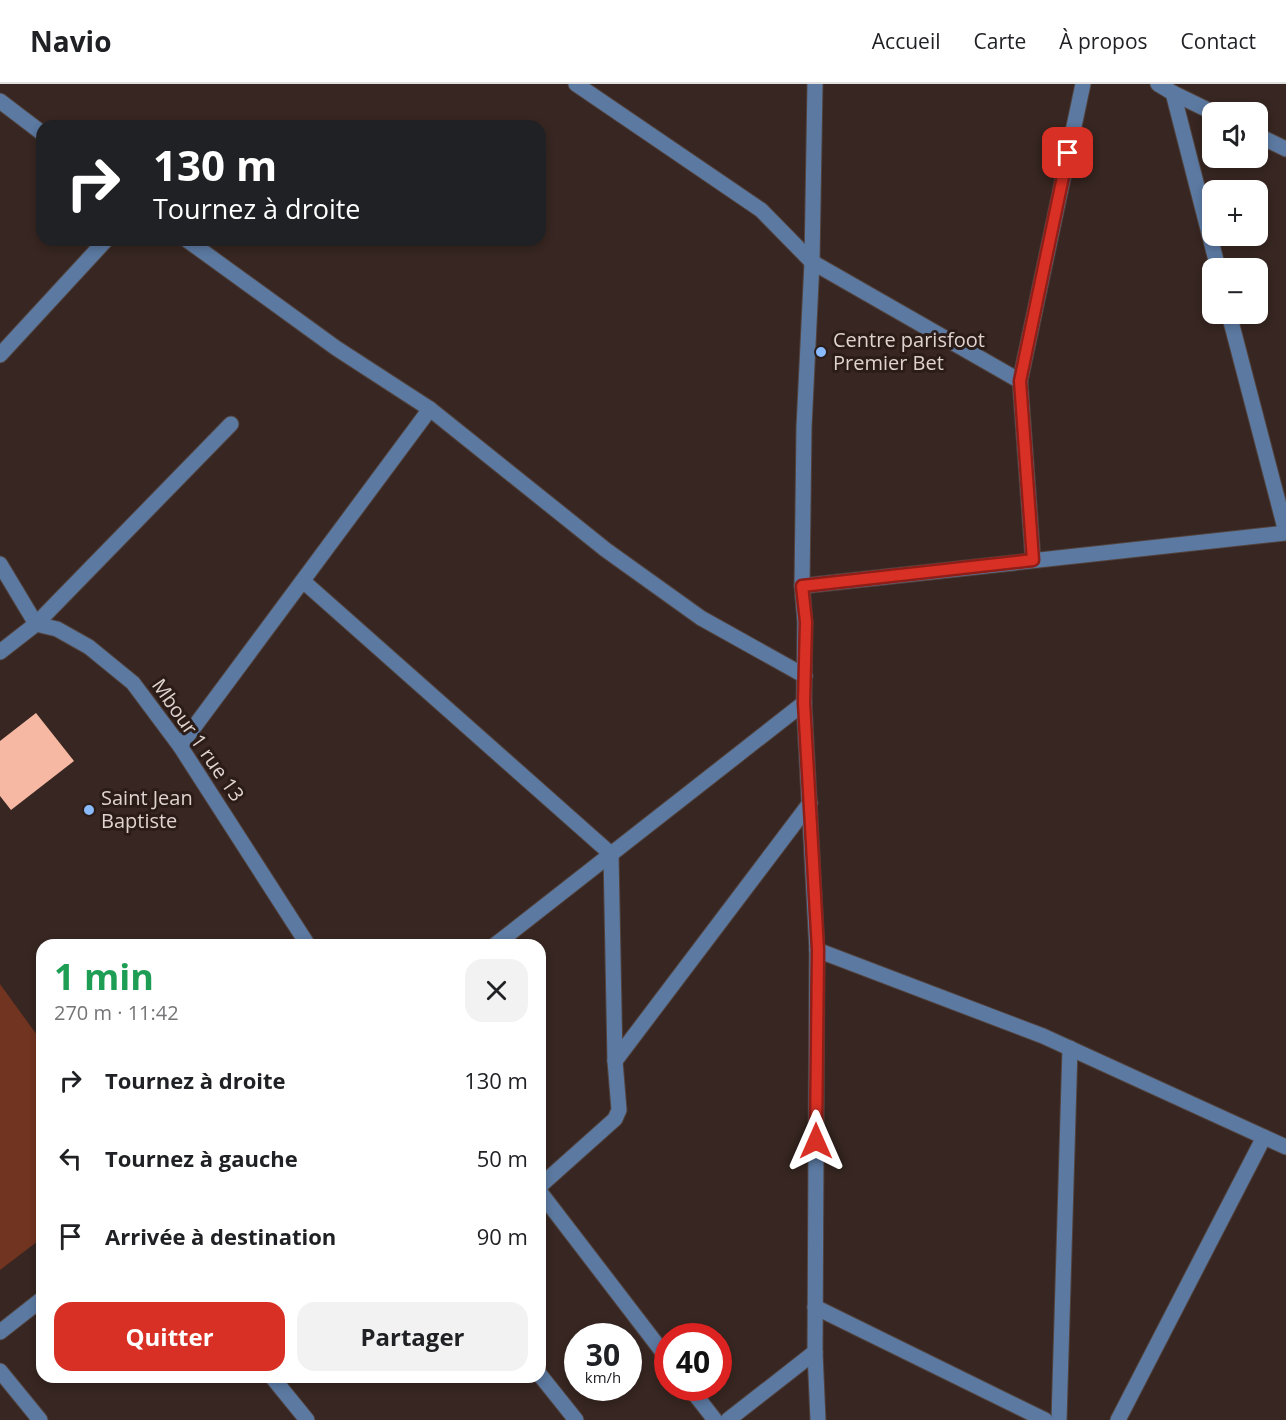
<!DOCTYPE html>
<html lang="fr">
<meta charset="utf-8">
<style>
:root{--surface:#fff;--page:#f2f2f2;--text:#202124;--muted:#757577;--line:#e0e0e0;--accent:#d93025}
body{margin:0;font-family:"Open Sans",sans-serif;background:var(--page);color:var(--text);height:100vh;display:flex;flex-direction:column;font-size:22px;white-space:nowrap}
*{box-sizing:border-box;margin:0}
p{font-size:20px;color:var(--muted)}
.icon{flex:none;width:33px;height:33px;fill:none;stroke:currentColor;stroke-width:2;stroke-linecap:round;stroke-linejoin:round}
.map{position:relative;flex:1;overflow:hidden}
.drawer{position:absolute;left:36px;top:855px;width:510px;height:444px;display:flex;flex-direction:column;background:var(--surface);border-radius:18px;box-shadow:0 3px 9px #0003}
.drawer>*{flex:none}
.hud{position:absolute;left:36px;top:36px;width:510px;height:126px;border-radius:18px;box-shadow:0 3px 9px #0003;background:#202124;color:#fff;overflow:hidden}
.buttons{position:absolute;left:1202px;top:18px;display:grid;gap:12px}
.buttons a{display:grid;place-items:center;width:66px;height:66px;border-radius:12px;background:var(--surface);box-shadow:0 3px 9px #0003;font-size:30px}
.speed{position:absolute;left:564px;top:1239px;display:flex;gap:12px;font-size:30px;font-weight:700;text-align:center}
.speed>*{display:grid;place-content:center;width:78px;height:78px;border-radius:50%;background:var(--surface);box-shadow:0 3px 9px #0003;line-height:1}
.speed small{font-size:15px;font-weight:400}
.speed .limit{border:9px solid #d22;background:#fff;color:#111}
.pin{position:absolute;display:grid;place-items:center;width:51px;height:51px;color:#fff;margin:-26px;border-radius:12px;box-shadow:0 3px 9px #0006}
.me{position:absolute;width:66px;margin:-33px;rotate:0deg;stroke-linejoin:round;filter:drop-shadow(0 0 4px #0008)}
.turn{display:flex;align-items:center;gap:21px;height:126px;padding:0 18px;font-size:27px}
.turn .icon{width:78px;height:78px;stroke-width:2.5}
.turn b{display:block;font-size:42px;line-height:51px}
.round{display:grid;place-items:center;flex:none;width:63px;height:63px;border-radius:18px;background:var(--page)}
.overview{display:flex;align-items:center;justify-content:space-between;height:102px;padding:0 18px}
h1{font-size:36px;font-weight:700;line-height:45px;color:#1e9e55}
.button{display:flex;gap:12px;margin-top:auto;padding:12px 18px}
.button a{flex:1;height:69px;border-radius:18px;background:var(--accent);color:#fff;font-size:24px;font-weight:700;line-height:69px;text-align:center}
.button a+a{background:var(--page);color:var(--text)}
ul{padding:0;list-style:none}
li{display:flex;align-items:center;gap:18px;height:78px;padding:0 18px}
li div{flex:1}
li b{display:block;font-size:22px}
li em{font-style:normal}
header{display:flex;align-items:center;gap:36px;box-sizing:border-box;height:84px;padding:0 30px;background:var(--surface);border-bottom:2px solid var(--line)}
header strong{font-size:28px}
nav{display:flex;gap:33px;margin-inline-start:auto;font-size:21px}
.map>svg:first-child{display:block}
</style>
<header>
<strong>Navio</strong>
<nav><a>Accueil</a><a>Carte</a><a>À propos</a><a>Contact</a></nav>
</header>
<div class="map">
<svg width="1286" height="1336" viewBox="0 0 1286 1336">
<rect width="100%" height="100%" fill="#372621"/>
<!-- green -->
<path fill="#713420" d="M0,900L42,958V1154L0,1186Z"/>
<!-- building -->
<path fill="#f6b8a3" d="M36,629L74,677L11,726L0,712V657Z"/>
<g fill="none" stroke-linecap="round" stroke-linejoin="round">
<defs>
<g id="minor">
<path d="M576,0L761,126L812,178L1020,297"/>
<path d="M815,0L812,178L804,343L802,502L805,538L804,619L817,866L815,1268L818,1336"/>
<path d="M1158,0L1173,9L1218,184"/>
<path d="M1173,9L1212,28"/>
<path d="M0,17L42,49"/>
<path d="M1257,51L1286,65"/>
<path d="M187,156L336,264L430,325L606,466L701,534L805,592"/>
<path d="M1229,230L1286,448"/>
<path d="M0,271L106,156"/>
<path d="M1033,476L1020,297L1083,0"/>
<path d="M0,480L36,540L57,545L89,563L133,599L180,662L308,861"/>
<path d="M303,497L611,770L615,977L619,1026L615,1035L540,1102"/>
<path d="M802,502L1286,449"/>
<path d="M0,568L36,540L231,340"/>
<path d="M180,662L430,325"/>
<path d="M495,861L804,619"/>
<path d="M817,866L1043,952L1264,1053"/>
<path d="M615,977L810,719"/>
<path d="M540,1108L668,1275"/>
<path d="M815,1223L1045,1336"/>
<path d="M0,1248L42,1215"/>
<path d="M0,1287L40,1336"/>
<path d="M540,1291L576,1336"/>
<path d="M272,1293L307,1336"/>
<path d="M690,1304L715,1336"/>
<path d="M728,1336L815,1268"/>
<path d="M1059,1336L1070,964"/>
<path d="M1118,1336L1264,1053L1286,1063"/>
</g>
</defs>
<!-- minor casing -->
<use href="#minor" stroke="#52423d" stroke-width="17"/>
<!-- minor -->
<use href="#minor" stroke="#5b79a1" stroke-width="15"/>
</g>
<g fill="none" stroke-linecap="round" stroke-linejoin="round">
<defs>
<path id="route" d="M816,1057L818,866L804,619L806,538L802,502L1033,476L1020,297L1068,69"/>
</defs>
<!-- route casing -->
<use href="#route" stroke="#8d1f18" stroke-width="15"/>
<!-- route -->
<use href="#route" stroke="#d93025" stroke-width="10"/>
</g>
<!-- markers -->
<g fill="#89bafc" stroke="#2c1c17" stroke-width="2">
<circle cx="821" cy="268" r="6"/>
<circle cx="89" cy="726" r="6"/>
</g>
<g text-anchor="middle" stroke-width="6" stroke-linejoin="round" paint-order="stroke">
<!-- poi labels -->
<g font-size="20" fill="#ded3cf" stroke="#2c1c17" text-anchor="start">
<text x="833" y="263">Centre parisfoot<tspan x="833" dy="23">Premier Bet</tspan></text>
<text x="101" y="721">Saint Jean<tspan x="101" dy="23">Baptiste</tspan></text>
</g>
<!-- street labels -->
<g font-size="20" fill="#ded3cf" stroke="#2c1c17">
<text transform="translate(198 656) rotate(55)" y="7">Mbour 1 rue 13</text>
</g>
</g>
</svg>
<div class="buttons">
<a><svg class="icon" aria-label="sound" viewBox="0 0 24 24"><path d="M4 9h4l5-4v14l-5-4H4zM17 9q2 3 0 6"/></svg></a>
<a>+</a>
<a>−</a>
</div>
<div class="speed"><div>30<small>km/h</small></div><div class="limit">40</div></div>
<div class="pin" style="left:1068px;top:69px;background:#d93025"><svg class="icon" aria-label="arrive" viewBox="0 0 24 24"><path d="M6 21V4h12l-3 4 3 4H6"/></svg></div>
<svg class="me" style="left:816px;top:1057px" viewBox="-20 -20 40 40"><path d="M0-17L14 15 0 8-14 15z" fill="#d93025" stroke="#fff" stroke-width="4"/></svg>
<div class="hud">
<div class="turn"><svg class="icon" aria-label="right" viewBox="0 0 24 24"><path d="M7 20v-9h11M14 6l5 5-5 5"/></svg><div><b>130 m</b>Tournez à droite</div></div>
</div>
<section class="drawer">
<div class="overview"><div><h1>1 min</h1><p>270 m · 11:42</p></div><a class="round"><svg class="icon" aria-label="close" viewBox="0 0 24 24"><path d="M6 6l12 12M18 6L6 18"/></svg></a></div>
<ul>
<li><svg class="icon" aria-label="right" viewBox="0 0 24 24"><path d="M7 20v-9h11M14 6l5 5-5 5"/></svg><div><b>Tournez à droite</b></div><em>130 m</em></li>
<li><svg class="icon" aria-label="left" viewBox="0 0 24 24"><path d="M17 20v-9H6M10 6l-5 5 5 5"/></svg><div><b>Tournez à gauche</b></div><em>50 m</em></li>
<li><svg class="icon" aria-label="arrive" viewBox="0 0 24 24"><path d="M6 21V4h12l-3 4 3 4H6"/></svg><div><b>Arrivée à destination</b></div><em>90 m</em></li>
</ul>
<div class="button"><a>Quitter</a><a>Partager</a></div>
</section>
</div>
